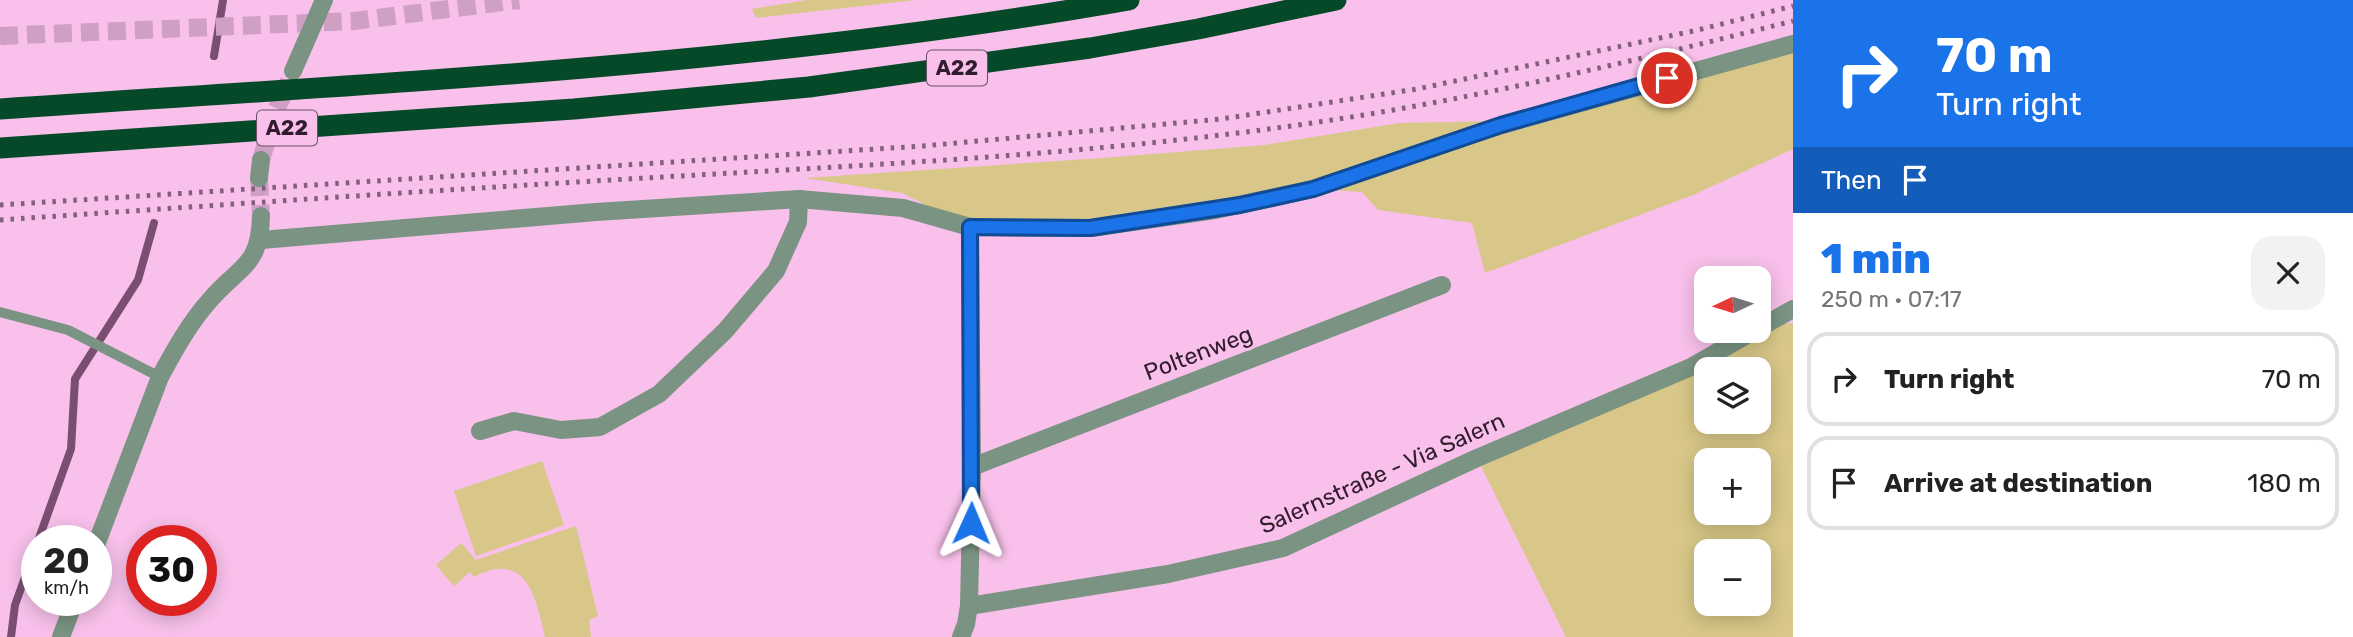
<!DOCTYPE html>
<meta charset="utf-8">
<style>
:root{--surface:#fff;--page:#f2f2f2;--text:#222;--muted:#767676;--line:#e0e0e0;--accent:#1a73e8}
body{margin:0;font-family:Rubik,sans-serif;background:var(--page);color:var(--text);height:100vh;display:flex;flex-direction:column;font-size:26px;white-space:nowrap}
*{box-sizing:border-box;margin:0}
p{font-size:23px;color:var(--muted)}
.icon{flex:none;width:38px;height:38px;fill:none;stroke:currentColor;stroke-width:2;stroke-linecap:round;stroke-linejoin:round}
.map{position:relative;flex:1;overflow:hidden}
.sheet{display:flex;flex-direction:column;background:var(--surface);width:560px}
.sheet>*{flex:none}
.top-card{background:#1a73e8;color:#fff;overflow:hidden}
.needle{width:46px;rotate:266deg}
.buttons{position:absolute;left:1694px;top:266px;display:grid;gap:14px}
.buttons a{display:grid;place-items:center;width:77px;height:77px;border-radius:14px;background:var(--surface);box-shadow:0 4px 18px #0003;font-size:35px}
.speed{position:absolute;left:21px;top:525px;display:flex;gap:14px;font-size:35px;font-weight:700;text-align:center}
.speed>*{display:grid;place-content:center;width:91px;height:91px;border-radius:50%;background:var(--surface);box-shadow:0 4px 18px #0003;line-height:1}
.speed small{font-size:18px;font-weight:400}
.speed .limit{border:10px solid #d22;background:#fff;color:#111}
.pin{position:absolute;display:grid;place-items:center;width:60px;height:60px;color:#fff;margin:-30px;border:4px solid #fff;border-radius:50%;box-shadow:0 2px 7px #0007}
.me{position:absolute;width:77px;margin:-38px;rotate:1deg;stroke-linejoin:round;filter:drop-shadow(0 0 5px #0008)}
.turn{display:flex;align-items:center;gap:24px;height:147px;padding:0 28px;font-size:32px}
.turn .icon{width:91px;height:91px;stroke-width:2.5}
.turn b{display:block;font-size:49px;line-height:60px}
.then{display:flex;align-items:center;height:66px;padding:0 28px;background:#0003;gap:14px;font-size:26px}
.round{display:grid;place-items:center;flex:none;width:74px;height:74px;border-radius:21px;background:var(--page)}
.headline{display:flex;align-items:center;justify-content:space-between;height:119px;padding:0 28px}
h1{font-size:42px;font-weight:800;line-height:52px;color:var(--accent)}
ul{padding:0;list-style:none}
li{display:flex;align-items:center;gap:21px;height:94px;margin:0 14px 10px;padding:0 14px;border:4px solid var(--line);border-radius:21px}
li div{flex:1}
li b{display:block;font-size:26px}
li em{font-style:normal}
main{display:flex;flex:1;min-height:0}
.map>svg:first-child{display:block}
</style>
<main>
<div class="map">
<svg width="1793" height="637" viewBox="0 0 1793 637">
<rect width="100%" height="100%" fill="#f8c0ea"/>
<!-- green -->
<g fill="#d8c788" fill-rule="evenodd">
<path d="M807,0H916L756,18L752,9Z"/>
<path d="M1793,51V149L1693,195L1485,273L1472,223L1378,210L1362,192L1313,189L1091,228L970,227L902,193L805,178L1103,158L1264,145L1400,123L1544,120Z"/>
<path d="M1793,323V637H1566L1477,458L1765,325ZM1706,369H1759V422H1706ZM1706,460H1759V513H1706ZM1706,551H1759V604H1706Z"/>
<path d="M542,461L564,525L476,556L454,491Z"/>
<path d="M576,526L598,616L589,620L591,637H545C536,598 527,549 474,577L470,572L454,586L436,565L461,543L476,560Z"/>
</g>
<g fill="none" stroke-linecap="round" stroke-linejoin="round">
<!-- stream -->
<g stroke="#7a4e71" stroke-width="8">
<path d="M214,56L223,0"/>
<path d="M38,541L71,449L75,379L138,280L154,223"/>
<path d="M11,637L15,605L37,544"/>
</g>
<!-- tertiary-tunnel -->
<g stroke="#d09fc4" stroke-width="18" stroke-dasharray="18 9" stroke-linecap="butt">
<path d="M261,160L275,113L289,81"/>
<path d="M259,178L261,216"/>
</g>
<!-- primary-tunnel -->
<path stroke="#d09fc4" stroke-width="18" stroke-dasharray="18 9" stroke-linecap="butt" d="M0,36L354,21L519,0"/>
<!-- service -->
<path stroke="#7a9382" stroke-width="10" d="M0,312L68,330L160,377"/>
<!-- minor -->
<g stroke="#7a9382" stroke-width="18">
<path d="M261,240L596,212L799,199L903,208L970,227L1091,228L1215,210L1313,189L1501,125L1793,44"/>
<path d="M1759,328L1793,309"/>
<path d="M480,431L514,421L561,430L600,427L659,394L725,331L776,271L798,222L799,199"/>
<path d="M972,467L1442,285"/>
<path d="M969,606L1168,574L1283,548L1477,458L1691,367L1754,331"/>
<path d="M961,637L966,624L969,606L972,467L970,227"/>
</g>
<!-- tertiary -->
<g stroke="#7a9382" stroke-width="18">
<path d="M293,71L324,0"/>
<path d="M259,178L261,160"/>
<path d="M96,545L160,377C174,351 190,322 210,300C239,266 260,267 261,216"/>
<path d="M61,637L75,600"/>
</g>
<!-- motorway -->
<g stroke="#064928" stroke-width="21">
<path d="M0,109C377,83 756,66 1129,0"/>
<path d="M0,148L574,109L809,87L1090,48L1198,29L1336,0"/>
</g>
<!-- rail -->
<g stroke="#825f7a" stroke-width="5" stroke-dasharray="3.5 7" stroke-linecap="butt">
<path d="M0,205L923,146L1221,119L1417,89L1698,30L1793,6"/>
<path d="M0,220C233,204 465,188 698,175C939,161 1183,149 1421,105C1546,82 1670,52 1793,21"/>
</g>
</g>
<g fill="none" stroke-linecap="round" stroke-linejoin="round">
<defs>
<path id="route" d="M971,523L970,227L1090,228L1240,205L1313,189L1501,125L1667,78"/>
</defs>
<!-- route casing -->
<use href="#route" stroke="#114b97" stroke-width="18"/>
<!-- route -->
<use href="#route" stroke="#1a73e8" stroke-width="12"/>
</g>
<g text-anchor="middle" stroke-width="6" stroke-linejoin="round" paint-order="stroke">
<!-- shield labels -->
<g fill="#f8c0ea" stroke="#6d4d65" stroke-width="2">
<rect x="927" y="50.5" width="60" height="35" rx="5"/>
<rect x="257" y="110.5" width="60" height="35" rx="5"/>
</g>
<g font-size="21" font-weight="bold" fill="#311c2c">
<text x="957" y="75">A22</text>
<text x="287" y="135">A22</text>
</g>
<!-- street labels -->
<g font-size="23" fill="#311c2c" stroke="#f8c0ea">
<text transform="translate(1198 353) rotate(-21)" y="8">Poltenweg</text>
<text transform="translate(1382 473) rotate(-24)" y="8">Salernstraße - Via Salern</text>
</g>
</g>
</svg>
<div class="buttons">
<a><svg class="needle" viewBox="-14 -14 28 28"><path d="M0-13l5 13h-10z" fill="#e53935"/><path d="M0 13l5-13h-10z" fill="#767676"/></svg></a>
<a><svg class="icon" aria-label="layers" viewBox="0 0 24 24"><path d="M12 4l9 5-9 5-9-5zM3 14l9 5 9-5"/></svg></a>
<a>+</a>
<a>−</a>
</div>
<div class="speed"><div>20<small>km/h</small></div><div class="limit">30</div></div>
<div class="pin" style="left:1667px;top:78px;background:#d93025"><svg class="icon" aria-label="arrive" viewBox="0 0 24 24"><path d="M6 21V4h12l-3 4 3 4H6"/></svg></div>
<svg class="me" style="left:971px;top:523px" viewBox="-20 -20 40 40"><path d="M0-17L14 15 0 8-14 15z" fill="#1a73e8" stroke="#fff" stroke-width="4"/></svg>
</div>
<section class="sheet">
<div class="top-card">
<div class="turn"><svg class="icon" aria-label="right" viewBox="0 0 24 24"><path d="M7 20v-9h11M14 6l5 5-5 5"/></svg><div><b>70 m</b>Turn right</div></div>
<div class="then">Then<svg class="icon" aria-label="arrive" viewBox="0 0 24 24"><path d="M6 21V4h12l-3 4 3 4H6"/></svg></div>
</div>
<div class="headline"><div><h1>1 min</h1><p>250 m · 07:17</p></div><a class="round"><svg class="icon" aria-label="close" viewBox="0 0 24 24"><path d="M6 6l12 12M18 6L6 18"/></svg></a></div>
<ul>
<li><svg class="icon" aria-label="right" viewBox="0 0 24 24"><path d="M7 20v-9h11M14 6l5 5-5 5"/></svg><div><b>Turn right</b></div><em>70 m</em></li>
<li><svg class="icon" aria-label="arrive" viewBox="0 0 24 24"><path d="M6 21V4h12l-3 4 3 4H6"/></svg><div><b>Arrive at destination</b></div><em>180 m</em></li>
</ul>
</section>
</main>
